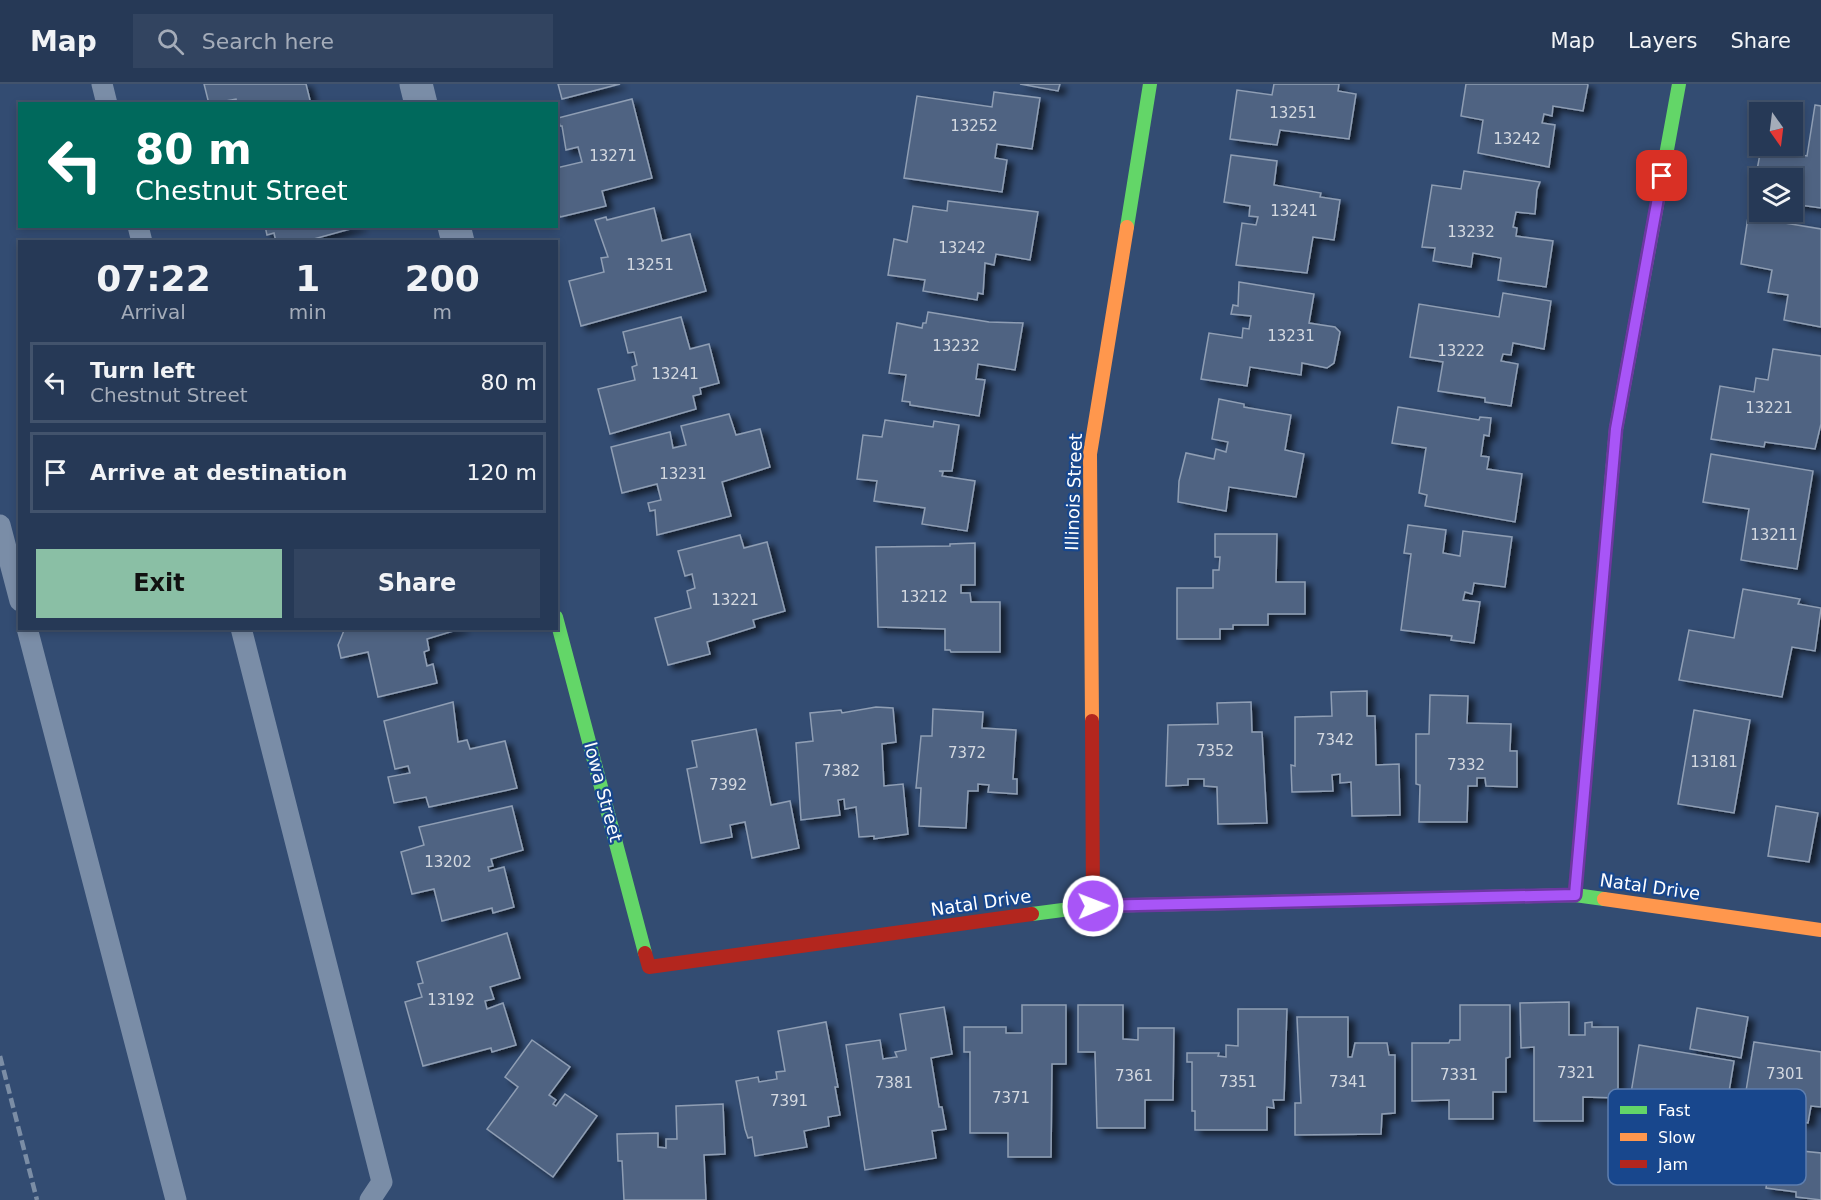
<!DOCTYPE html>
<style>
:root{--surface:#263956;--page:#324460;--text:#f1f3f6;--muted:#a4acb9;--line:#42536c;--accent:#8abfa5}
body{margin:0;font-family:"DejaVu Sans",sans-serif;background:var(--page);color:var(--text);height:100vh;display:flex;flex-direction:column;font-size:22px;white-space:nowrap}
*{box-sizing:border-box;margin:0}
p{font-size:20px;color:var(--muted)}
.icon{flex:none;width:33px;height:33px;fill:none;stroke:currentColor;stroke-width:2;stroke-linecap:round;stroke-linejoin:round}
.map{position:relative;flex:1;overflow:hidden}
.side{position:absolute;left:18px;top:156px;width:540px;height:390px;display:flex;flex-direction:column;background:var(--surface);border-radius:0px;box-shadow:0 3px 9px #0003,0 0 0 2px var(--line)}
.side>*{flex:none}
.banner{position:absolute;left:18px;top:18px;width:540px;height:126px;border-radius:0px;box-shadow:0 3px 9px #0003,0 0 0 2px var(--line);background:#00695c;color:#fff;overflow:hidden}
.needle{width:39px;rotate:166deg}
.buttons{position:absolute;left:1749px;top:18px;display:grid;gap:12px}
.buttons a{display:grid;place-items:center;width:54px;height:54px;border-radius:0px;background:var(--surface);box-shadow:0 3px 9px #0003,0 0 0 2px var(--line);font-size:30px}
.pin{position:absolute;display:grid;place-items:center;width:51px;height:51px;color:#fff;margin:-26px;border-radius:12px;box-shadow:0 3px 9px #0006}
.me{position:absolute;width:66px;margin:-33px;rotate:89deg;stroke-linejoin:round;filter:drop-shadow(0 0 4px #0008)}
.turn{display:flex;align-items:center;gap:21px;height:126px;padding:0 18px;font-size:27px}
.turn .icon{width:78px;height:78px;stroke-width:2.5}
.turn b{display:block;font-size:42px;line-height:51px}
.eta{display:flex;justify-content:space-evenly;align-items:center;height:102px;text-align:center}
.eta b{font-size:36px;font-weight:600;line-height:42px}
.button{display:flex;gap:12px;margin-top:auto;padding:12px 18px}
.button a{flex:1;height:69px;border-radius:0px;background:var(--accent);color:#111;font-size:24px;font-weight:600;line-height:69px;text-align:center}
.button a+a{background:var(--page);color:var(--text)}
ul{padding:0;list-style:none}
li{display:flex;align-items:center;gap:18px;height:81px;margin:0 12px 9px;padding:0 6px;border:3px solid var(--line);border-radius:0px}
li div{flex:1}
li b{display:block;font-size:22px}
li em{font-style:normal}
header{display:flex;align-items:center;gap:36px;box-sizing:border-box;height:84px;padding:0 30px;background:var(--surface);border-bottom:2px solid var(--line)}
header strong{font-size:28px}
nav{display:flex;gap:33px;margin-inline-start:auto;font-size:21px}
.search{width:420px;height:54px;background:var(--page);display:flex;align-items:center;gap:15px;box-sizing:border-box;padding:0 21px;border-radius:0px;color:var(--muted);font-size:22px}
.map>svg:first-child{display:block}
</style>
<header>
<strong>Map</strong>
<div class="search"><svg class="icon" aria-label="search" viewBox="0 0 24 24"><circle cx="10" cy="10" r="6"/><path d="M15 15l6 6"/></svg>Search here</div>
<nav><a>Map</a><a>Layers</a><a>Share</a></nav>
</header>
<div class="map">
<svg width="1821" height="1116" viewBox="0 0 1821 1116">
<defs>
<filter id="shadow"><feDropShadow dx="6" dy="4" stdDeviation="3" flood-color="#0009"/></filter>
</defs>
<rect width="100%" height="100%" fill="#334c72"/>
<!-- building -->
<g fill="#506482" stroke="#8f9eb4" stroke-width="1.5" filter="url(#shadow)">
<path d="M204,0H306L311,20H237L236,15L209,20Z"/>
<path d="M558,0H620L562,15Z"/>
<path d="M1020,0H1060L1058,7Z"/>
<path d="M1274,0H1339L1338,7L1356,10L1349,55L1280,46L1277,61L1230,55L1237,6L1272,11Z"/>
<path d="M1466,0H1587L1588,1L1583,27L1553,22L1552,32L1544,30L1542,39L1555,41L1549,83L1478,69L1483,36L1461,32Z"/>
<path d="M994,8L1040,14L1032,65L997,60L995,74L1007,76L1002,108L904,94L917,12L992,23Z"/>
<path d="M632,15L652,94L602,107L606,122L560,133L556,119V84L582,78L578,63L566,66L562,42H560L558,34Z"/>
<path d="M1815,21L1821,22V124L1792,120V94H1760V115L1752,114L1761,64L1807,72Z"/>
<path d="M1231,71L1277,77L1274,101L1321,109L1320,113L1340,116L1334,156L1313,153L1307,189L1236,181L1242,139L1256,141L1258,133L1249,132L1250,122L1224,118Z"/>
<path d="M1464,87L1540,98L1537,106L1535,130L1516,128L1513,143L1517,144L1516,152L1553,157L1546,203L1498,196L1501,174L1473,169L1471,183L1433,177L1435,164L1422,163L1432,101L1461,105Z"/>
<path d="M948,117L1038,128L1030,176L996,170L994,181L985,179L983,210L978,209L977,216L923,207L925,196L888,191L894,155L907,158L913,122L947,127Z"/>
<path d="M654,124L662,157L690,150L706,207L581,242L569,197L604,188L601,174L608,173L595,136L606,133L607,136Z"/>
<path d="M1748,133L1821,145V243L1784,236L1788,211L1768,208L1772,186L1741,180Z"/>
<path d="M265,142H361L303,158H276L274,149L267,151Z"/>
<path d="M1239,198L1314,210L1309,239L1335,243L1340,248L1334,279L1327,284L1302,279L1301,291L1250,283L1247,302L1201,295L1209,249L1242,254L1243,244L1249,245L1251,232L1231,230L1233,221L1238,222Z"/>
<path d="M1503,209L1551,217L1544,265L1513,259L1511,271L1503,270L1501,277L1518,280L1511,322L1485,318V314L1438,307L1443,278L1410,273L1419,220L1499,233Z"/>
<path d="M928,228L989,238L1023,239L1015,286L978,280L976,295L985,296L979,332L910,321V318L902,317L906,291L889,289L897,239L922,244L923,239H926Z"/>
<path d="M681,233L690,265L709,260L719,299L700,304L701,310L693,312L696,325L610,350L598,305L635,296L632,283L637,281L634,268L628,269L623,248Z"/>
<path d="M1773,265L1821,272V340L1815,365L1765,358L1764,363L1711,355L1720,302L1754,308L1756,294L1768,296Z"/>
<path d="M1219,315L1244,320V323L1291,331L1285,366L1304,370L1296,413L1229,403L1226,427L1178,418L1179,397L1186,369L1214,375L1216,365L1226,368L1228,358L1212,355Z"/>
<path d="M1398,323L1479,336L1480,333L1491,334L1489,352L1484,351L1481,372L1489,373L1487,385L1522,390L1515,438L1425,422L1427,411L1419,409L1426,364L1392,359Z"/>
<path d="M729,330L736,351L760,345L770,383L722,398L731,432L657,451L655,426L650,427L648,419L661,416L657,400L622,409L611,363L670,348L673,364L686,361L681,342Z"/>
<path d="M885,336L933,343L934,337L959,341L952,387H939L943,388L942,392L975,397L967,447L922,440L925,424L874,417L877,397L857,395L863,351L882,353Z"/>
<path d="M1711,370L1813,387L1797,485L1741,476L1749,425L1703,418Z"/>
<path d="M1408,441L1446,446L1443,469L1460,472L1463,447L1512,453L1505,503L1474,499L1472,510L1465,508L1463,516L1480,518L1474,559L1451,556L1452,552L1401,546L1411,470L1404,469Z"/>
<path d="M1215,450H1277L1276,498H1305V530H1268V541H1233V545H1220V555H1177V504H1213V486H1219L1220,473H1215Z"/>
<path d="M740,451L744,464L767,458L785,527L753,536L755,543L707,558L710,570L668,581L655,534L691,524L687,507L695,504L692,490L685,492L678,467Z"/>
<path d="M975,459V501H961V509H970L971,518H1000V568H951L950,566H945V545L878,543L876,463L950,462V460Z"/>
<path d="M1743,505L1800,515L1798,520L1821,524L1815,567L1792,563L1782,613L1679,596L1689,546L1734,554Z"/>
<path d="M463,544L427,555L429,566L424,568L427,582L433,580L437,599L378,613L368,568L341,574L338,561L345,544Z"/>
<path d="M1367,607V632H1375L1376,681L1399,680L1400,731L1352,732L1351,698L1340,699V690L1332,691L1333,707L1292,708L1291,681L1295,682V633L1332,632L1331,608Z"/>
<path d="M1430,611L1468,612L1467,639L1511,640L1510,667H1517V703L1486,702L1485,694H1477V702H1468L1467,738H1419L1420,701L1416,700V650H1429Z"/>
<path d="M453,618L458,658L467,656L470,665L505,657L517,704L429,723L426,713L394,719L388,693L410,689L408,682L395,685L384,637Z"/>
<path d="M1251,618L1252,648H1262L1267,739L1218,740L1217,703L1204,702V695H1188V701L1166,702L1168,641L1218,640L1217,619Z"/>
<path d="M876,623L893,624L896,658L882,660L884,702L903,700L908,750L874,755V752L859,753L856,723L845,725L844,715L838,716L840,731L801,736L796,659L813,657L810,629L841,626L842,629Z"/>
<path d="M933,625L983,628L982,644L1016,646L1013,695H1017V710L988,708L989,701L978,700V707H968L966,744L919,742L921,704H916L921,652H932Z"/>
<path d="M1694,626L1750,636L1734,729L1678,720Z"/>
<path d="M756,645L771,721L790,717L799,764L752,774L745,738L730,741L732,753L701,759L687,685L697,683L692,657Z"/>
<path d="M512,722L523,766L491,775L493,782L488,783L489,787L504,783L514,823L493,829L492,824L442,837L434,805L412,810L401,768L424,761L419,743Z"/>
<path d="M1776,722L1818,729L1809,778L1768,772Z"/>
<path d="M507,849L520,894L490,903L494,915L485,917L487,925L503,919L516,961L492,968L491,964L423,982L405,918L422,913L418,900L423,899L417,878Z"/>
<path d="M1569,918V951H1585V939L1592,938V943H1618V1014L1583,1013V1037H1534V963L1521,964L1520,919Z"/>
<path d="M1022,921H1066V980H1052L1051,1073H1008V1049H970V968H964V943H1006V949H1022Z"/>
<path d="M1078,921H1123V955L1138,956V944H1174L1173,1016H1145V1044H1097L1095,968H1078Z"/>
<path d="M1460,921H1510V973L1506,974V1008H1493V1035H1449V1016L1412,1017V959H1449L1450,956H1460Z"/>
<path d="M944,923L952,970L931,974L939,1023H942L946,1045L932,1047L936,1074L865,1086L846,961L880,956L883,975L897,973L895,968L906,966L900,930Z"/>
<path d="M1697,924L1748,933L1741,974L1690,965Z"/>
<path d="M1238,925H1287L1284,1016H1273L1274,1024L1267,1023V1046H1195V1027H1192V978H1187V969H1219L1218,972L1226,973V961L1238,962Z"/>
<path d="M1297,933H1348V973H1352L1355,959H1387L1389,971H1395V1029L1382,1030L1381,1050L1295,1051V1019H1301Z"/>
<path d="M826,938L838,1003H835L840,1031L828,1033L829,1042L804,1047L807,1063L755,1072L752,1053L748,1054L745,1045L736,997L758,993L759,998L777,995L776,988L785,987L778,947Z"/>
<path d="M532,956L570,983L549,1011L556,1016L553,1020L556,1022L565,1010L597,1032L553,1093L487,1045L518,1003L505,993Z"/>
<path d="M1754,958L1821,968V1023L1811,1022L1808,1039L1767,1033L1770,1016L1745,1013Z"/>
<path d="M1639,961L1734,977L1725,1032L1707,1028L1703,1049L1640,1038L1643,1018L1630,1015Z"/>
<path d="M723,1020L725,1070L704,1071L706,1116H624L622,1077H618L617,1050L658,1049V1063L666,1064V1055H677L676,1022Z"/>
<path d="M1772,1064L1821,1069V1116L1796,1113V1108L1766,1104Z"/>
</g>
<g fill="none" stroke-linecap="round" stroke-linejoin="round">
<!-- lane -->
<g stroke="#7a8da7" stroke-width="21">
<path d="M102,0L107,20"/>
<path d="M138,142L142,158"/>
<path d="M0,441L20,517"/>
<path d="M27,544L176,1116"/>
<path d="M241,544L382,1098L370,1116"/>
</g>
<!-- street -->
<g stroke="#7a8da7" stroke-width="33">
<path d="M416,0L421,20"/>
<path d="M454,142L458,158"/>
</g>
<!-- fast -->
<g stroke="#63d668" stroke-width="14">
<path d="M1127,143L1150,0"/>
<path d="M1610,412L1616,345L1679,0"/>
<path d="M556,533L645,869"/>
<path d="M1032,830L1093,822L1575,811L1604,815"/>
</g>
<!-- slow -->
<g stroke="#ff974d" stroke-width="14">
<path d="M1092,637L1090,370L1127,143"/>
<path d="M1604,815L1821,846"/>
</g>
<!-- jam -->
<g stroke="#b3261e" stroke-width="14">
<path d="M1092,637L1093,822"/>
<path d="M1575,811L1610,412"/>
<path d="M645,869L649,883L1032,830"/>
</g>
<!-- rail -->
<path stroke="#7b8da5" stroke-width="4.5" stroke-dasharray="10 4.5" stroke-linecap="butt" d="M0,972L37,1116"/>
</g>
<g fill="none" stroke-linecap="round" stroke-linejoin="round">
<defs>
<path id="route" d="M1093,822L1575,811L1616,345L1662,92"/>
</defs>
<!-- route casing -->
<use href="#route" stroke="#6d37a1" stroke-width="15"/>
<!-- route -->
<use href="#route" stroke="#a855f7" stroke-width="10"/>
</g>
<g text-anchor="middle" stroke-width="4.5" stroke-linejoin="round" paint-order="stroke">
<!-- number labels -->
<g font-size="15" fill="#d3d8e0">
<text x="1293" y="34">13251</text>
<text x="974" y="47">13252</text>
<text x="1517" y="60">13242</text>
<text x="613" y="77">13271</text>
<text x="1294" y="132">13241</text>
<text x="1471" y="153">13232</text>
<text x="962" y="169">13242</text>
<text x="650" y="186">13251</text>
<text x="1291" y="257">13231</text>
<text x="956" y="267">13232</text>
<text x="1461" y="272">13222</text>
<text x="675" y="295">13241</text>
<text x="1769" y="329">13221</text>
<text x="683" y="395">13231</text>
<text x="1774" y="456">13211</text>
<text x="924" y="518">13212</text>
<text x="735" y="521">13221</text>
<text x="1335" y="661">7342</text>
<text x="1215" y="672">7352</text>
<text x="967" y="674">7372</text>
<text x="1714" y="683">13181</text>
<text x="1466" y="686">7332</text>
<text x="841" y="692">7382</text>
<text x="728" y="706">7392</text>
<text x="448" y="783">13202</text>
<text x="451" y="921">13192</text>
<text x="1576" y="994">7321</text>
<text x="1785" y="995">7301</text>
<text x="1459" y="996">7331</text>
<text x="1134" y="997">7361</text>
<text x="1238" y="1003">7351</text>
<text x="1348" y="1003">7341</text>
<text x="894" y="1004">7381</text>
<text x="1011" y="1019">7371</text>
<text x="789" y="1022">7391</text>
</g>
<!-- street labels -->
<g font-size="18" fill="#fff" stroke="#18478d">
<text transform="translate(1074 408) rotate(-88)" y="6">Illinois Street</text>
<text transform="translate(603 708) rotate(75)" y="6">Iowa Street</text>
<text transform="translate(1650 803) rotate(8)" y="6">Natal Drive</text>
<text transform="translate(981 819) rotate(-8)" y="6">Natal Drive</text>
</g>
</g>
<!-- legend -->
<rect x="1608" y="1005" width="198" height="96" rx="9" fill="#18478d" stroke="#5d7eaf" stroke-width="1.5"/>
<rect x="1620" y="1022" width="27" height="8" fill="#63d668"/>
<rect x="1620" y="1049" width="27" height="8" fill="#ff974d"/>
<rect x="1620" y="1076" width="27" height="8" fill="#b3261e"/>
<g font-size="16" fill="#fff">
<text x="1658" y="1032">Fast</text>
<text x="1658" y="1059">Slow</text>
<text x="1658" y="1086">Jam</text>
</g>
</svg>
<div class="buttons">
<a><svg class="needle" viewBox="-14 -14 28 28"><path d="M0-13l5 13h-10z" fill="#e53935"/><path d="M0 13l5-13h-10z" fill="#a4acb9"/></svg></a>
<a><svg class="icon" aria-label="layers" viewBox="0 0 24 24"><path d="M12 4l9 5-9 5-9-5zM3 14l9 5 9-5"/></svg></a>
</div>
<div class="pin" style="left:1662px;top:92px;background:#d93025"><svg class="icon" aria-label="arrive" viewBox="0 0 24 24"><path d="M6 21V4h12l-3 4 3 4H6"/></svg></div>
<svg class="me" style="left:1093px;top:822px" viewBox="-20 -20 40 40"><circle r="17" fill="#a855f7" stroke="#fff" stroke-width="3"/><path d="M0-11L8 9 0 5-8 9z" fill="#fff"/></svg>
<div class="banner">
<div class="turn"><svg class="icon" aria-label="left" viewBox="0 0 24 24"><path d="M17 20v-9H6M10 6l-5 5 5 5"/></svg><div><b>80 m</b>Chestnut Street</div></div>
</div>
<section class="side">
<div class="eta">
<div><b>07:22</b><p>Arrival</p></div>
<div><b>1</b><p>min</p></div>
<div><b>200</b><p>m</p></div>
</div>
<ul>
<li><svg class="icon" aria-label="left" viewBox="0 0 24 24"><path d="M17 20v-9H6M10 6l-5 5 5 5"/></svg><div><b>Turn left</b><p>Chestnut Street</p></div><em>80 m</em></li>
<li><svg class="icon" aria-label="arrive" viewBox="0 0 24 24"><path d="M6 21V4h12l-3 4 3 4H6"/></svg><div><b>Arrive at destination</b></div><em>120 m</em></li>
</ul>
<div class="button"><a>Exit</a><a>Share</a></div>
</section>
</div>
